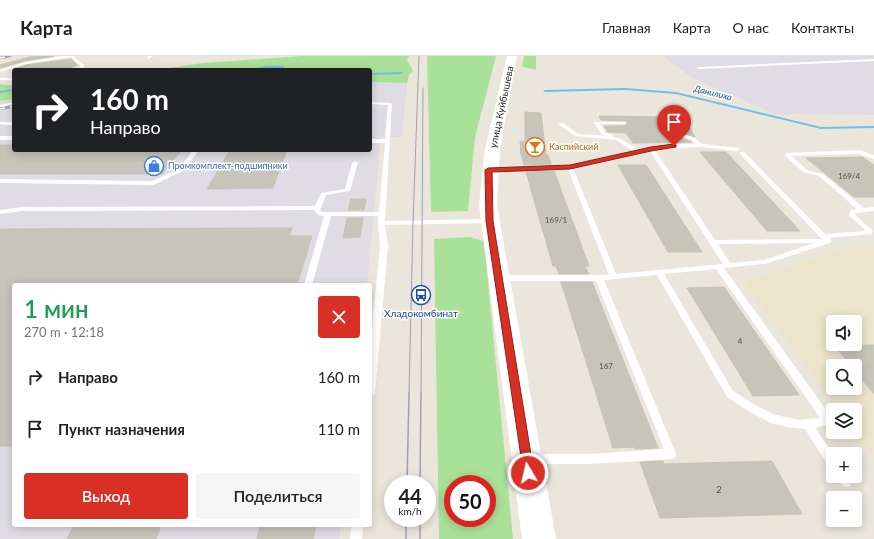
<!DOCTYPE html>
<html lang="ru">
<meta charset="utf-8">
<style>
:root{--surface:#fff;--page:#f6f6f6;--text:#202124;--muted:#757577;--line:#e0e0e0;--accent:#d93025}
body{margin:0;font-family:Lato,sans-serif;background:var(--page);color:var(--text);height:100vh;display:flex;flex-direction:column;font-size:15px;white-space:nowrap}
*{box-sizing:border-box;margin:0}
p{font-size:13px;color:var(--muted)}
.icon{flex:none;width:22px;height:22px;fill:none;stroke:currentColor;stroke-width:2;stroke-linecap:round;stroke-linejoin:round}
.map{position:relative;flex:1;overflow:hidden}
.drawer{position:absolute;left:12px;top:227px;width:360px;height:244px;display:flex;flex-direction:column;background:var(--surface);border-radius:4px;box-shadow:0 2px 10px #0003}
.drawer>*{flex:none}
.top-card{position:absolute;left:12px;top:12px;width:360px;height:84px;border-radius:4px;box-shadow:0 2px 10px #0003;background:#202124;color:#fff;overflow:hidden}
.controls{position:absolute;left:826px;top:259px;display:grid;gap:8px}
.controls a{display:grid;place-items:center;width:36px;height:36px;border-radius:4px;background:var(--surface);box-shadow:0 2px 10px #0003;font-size:20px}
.speed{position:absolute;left:384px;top:419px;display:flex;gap:8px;font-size:20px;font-weight:700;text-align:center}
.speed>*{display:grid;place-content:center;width:52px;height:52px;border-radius:50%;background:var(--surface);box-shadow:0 2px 10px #0003;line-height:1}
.speed small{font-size:10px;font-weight:400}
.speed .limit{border:6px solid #d22;background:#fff;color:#111}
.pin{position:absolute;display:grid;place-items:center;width:34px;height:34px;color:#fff;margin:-41px -17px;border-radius:50% 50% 50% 0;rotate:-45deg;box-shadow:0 0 4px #0007}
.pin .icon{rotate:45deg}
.me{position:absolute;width:44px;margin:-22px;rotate:351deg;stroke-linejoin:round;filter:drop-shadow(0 0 3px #0008)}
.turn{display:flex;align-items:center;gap:14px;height:84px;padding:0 12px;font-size:18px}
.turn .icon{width:52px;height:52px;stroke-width:2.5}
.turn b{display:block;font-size:28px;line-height:34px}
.round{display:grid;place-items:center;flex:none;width:42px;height:42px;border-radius:4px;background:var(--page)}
.headline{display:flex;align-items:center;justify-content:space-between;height:68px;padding:0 12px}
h1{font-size:24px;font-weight:600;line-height:30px;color:#1e9e55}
.primary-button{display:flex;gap:8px;margin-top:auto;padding:8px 12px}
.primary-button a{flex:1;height:46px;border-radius:4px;background:var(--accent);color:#fff;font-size:16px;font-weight:600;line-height:46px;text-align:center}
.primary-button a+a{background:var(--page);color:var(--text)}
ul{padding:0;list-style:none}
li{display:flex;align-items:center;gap:12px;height:52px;padding:0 12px}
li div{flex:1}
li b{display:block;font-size:15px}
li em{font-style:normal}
header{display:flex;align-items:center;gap:24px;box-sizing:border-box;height:56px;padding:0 20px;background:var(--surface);border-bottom:1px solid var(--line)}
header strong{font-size:19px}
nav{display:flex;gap:22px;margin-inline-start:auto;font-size:14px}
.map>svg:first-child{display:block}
</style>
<header>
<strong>Карта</strong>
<nav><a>Главная</a><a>Карта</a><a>О нас</a><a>Контакты</a></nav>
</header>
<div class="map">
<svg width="874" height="483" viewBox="0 0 874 483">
<rect width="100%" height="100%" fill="#ebe6db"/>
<!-- industrial -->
<g fill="#dfdce4">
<path d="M663,0H874V59L775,58L691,21Z"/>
<path d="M370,26L407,27L402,81H381L367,229H14V469H341L339,483H0V45L14,43V94H370Z"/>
</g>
<!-- education -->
<path fill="#ede5cb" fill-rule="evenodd" d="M847,192H874V403L854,376L855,354H838L744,226ZM833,266H855V288H833ZM833,310H855V332H833Z"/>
<!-- green -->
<g fill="#aae198" fill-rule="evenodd">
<path d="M302,0H409L407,4L413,15L409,19L407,27L370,26V14H156L203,7Z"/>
<path d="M427,0H496L475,81L468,155L431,156Z"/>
<path d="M524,0H536V14L522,11Z"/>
<path d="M0,28L14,30V43L0,45Z"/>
<path d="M470,181L484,185L513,483H439L434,183ZM453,428H487V462H453Z"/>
</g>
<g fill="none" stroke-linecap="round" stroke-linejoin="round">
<!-- stream -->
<g fill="#70beeb" fill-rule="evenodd">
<path d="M267,10H283L284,11V14H282V12C269,12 258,14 246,14Z"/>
<path d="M403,16L402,18L370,19V17Z"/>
<path d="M625,32L676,36L821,71L874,70V72L821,73L676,38L625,34L545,36L543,35L545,34Z"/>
<path d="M14,33V35L0,37V35Z"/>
</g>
</g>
<!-- building -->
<g fill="#c7c4ba" stroke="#c6c2b5">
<path d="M33,0H54L25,5L0,12V9Z"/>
<path d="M71,3L77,9L67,14H12L26,9Z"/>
<path d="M525,56L541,57L546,99H548L551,108L524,109L521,98L520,85L525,86Z"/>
<path d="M599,60L669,61L675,71L690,72L695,81L673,74L659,66L656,69L661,74L692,86L633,87L626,77L608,76L604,70H624L627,68V65L601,64Z"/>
<path d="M0,89H14V94H182L162,118H0Z"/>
<path d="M230,94H287L273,132L207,133Z"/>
<path d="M700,96H726L800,175H767Z"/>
<path d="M862,101L874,109V141H854L806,102Z"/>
<path d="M618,109H646L702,196H668Z"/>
<path d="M554,115L589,210H585L589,218H559L556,210H553L526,116Z"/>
<path d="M351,143H366L364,154H348Z"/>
<path d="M347,162H363L360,181L343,182Z"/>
<path d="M292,172L289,180H312L297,229H14V390H0V173Z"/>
<path d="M561,226H592L658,392L635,393L634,391L613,392Z"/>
<path d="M724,231L799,339L753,340L687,232Z"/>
<path d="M874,289V338L855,315V310H851L835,290Z"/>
<path d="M663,405L664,408L772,405L802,458L660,462L640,406Z"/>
<path d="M74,469H161L156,483H67Z"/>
<path d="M260,469H316L313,483H257Z"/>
</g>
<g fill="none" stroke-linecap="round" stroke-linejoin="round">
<!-- lane -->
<g fill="#fff" fill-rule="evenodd">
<path d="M64,0H74L85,10L80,14H75L81,10L71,1L26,8L0,16V14L25,6Z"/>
<path d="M149,0H153L149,3L147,2Z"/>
<path d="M874,3V5L699,13L697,12L699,11Z"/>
<rect x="0" y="22" width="14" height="2"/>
<path d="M14,46V48L0,51V49Z"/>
<path d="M370,46L390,47L392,48L385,165L490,163L493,165L490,167L385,169L388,190L375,337L373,340L370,341V291L380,190L378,167V160H331L312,229H304L324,160L318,159L314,154L22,155L0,158V154L22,151L315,150L321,137L345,133L352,107L355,105L358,107L350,135L326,139L320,155L322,156H379L385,87H370V83H385L388,49L370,48Z"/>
<path d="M0,66H14V70L0,68Z"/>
<path d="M594,66H626V67L624,68H600L606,77L613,79V81L619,82L639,94L674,88H696C685,77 668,80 657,69L660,67L672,75L693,81L702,88L739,92V94L737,95L700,91L674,92L655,94L715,184L819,183L823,184L740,98V96H744L825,178L866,175L849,159L851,154L857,153L819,120L803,116L784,99L787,97L859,94L874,99V103L859,98L792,100L807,114L823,118L864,152L874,151V155L856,157L855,159L872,174L873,175L871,178L829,182L832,185L830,187L765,208L724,212L829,358L830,361L828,368L815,372L833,398V412L829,411L805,373L786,371L771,367L748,355L727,341L657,219L604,224L676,398L675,402L671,403L590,408H531L527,407L526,403L527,399L531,398H590L664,393L596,225H501L497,222L501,219H609L568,113L489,116L486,114L489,112L570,109L633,95L616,84L575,80L558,68L563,67L578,78L607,80L602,79L594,67ZM650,95L723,208L616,218L573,112ZM814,187L764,204L730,207L718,188ZM716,213L818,359L820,362L799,364L776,359L755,349L733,335L664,218Z"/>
<rect x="0" y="80" width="14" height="4"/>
<path d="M193,94H199L183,115L153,129L0,127V123L152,125L179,113Z"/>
<path d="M836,420H848L852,426L850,430L846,431L842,430Z"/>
<path d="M351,469H363L362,483H350Z"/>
</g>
<!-- secondary -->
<path fill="#fff" fill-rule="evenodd" d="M507,0H517L500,93L497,149L556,483H522L479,149L485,93Z"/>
<!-- tram-far1 -->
<g stroke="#9e9fb3" stroke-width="1">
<path d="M409,338L413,166L419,0"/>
<path d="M421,338L423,32"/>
</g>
<!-- tram -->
<g stroke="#9e9fb3" stroke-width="1.5">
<path d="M407,428L409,337"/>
<path d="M420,428L421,337"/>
<path d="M406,462V483"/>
<path d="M420,462V483"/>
</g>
<defs>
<g id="rail">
<path d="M0,2L10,0"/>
<path d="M0,53L14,50"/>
</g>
</defs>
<!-- rail casing -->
<use href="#rail" stroke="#9e9fb3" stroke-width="2.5"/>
<!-- rail -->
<use href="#rail" stroke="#fff" stroke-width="1.5" stroke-dasharray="5" stroke-linecap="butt"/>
</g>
<!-- route -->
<path fill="#d93025" stroke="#8d1f18" d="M674,88L676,89V91L651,95L570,113L492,116L493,165L534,417L533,421L528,423L524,421L486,165L485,114L488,112L570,109L651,91Z"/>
<!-- icons -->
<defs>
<symbol id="bar-ring" viewBox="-11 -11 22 22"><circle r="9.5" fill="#fff" stroke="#e8710a" stroke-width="1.5"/><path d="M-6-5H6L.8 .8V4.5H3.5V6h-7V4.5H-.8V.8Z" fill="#e8710a"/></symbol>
<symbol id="shop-ring" viewBox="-11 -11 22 22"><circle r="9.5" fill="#fff" stroke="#3f7fe0" stroke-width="1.5"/><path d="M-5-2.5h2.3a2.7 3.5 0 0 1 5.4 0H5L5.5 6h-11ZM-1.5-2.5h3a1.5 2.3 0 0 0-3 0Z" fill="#3f7fe0"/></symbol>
<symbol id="bus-ring" viewBox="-11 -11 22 22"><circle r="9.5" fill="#fff" stroke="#1a4fb4" stroke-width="1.5"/><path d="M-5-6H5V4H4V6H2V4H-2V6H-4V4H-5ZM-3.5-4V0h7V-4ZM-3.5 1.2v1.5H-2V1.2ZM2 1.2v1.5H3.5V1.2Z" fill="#1a4fb4"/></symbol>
</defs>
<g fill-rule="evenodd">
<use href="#bar-ring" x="524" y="80" width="22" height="22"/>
<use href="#shop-ring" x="143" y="99" width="22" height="22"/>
<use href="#bus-ring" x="410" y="228" width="22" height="22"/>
</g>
<g text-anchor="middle" stroke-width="3" stroke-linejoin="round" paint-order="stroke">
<!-- number labels -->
<g font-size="8" fill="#50504d">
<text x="849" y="123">169/4</text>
<text x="556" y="167">169/1</text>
<text x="740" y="288">4</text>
<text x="606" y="313">167</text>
</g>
<!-- far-water labels -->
<g font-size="9" font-style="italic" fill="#105a96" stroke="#fff">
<text transform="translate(713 37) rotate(14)" y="3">Данилиха</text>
</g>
<!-- far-food labels -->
<g font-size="9" fill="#c56008" stroke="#fff" text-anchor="start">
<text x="549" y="94">Каспийский</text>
</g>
<!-- far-shop labels -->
<g font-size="9" fill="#366cbe" stroke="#fff" text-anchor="start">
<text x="168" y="113">Промкомплект-подшипники</text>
</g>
<!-- street labels -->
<g font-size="10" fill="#292929" stroke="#fff">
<text transform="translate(501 51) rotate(-78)" y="4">улица Куйбышева</text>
</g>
<!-- transit labels -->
<g font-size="10" fill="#164399" stroke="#fff">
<text x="421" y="261">Хладокомбинат</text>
</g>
<!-- near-number labels -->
<g font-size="10" fill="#50504d">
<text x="719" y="437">2</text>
</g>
</g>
</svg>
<div class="controls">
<a><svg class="icon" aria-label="sound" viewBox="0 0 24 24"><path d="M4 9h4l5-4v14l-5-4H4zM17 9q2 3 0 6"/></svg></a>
<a><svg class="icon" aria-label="search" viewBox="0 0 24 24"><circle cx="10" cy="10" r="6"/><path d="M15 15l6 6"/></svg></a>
<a><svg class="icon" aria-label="layers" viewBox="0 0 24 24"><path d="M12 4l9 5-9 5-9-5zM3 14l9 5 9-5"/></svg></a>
<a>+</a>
<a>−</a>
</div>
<div class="speed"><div>44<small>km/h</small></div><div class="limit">50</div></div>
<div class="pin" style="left:674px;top:90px;background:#d93025"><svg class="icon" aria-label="arrive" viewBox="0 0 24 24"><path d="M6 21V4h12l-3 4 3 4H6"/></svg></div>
<svg class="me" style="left:528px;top:417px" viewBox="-20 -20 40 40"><circle r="17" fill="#d93025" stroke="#fff" stroke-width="3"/><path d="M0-11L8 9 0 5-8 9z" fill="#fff"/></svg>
<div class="top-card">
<div class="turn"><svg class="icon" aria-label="right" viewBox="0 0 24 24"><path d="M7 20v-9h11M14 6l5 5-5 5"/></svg><div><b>160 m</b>Направо</div></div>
</div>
<section class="drawer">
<div class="headline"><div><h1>1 мин</h1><p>270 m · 12:18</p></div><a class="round" style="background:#d93025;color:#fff"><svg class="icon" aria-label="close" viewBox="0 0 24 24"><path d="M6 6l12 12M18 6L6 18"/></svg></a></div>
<ul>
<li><svg class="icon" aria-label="right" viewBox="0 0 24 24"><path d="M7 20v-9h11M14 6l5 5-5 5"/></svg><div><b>Направо</b></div><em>160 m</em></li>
<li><svg class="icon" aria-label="arrive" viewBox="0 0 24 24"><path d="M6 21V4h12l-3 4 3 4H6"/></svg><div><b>Пункт назначения</b></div><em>110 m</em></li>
</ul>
<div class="primary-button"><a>Выход</a><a>Поделиться</a></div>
</section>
</div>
